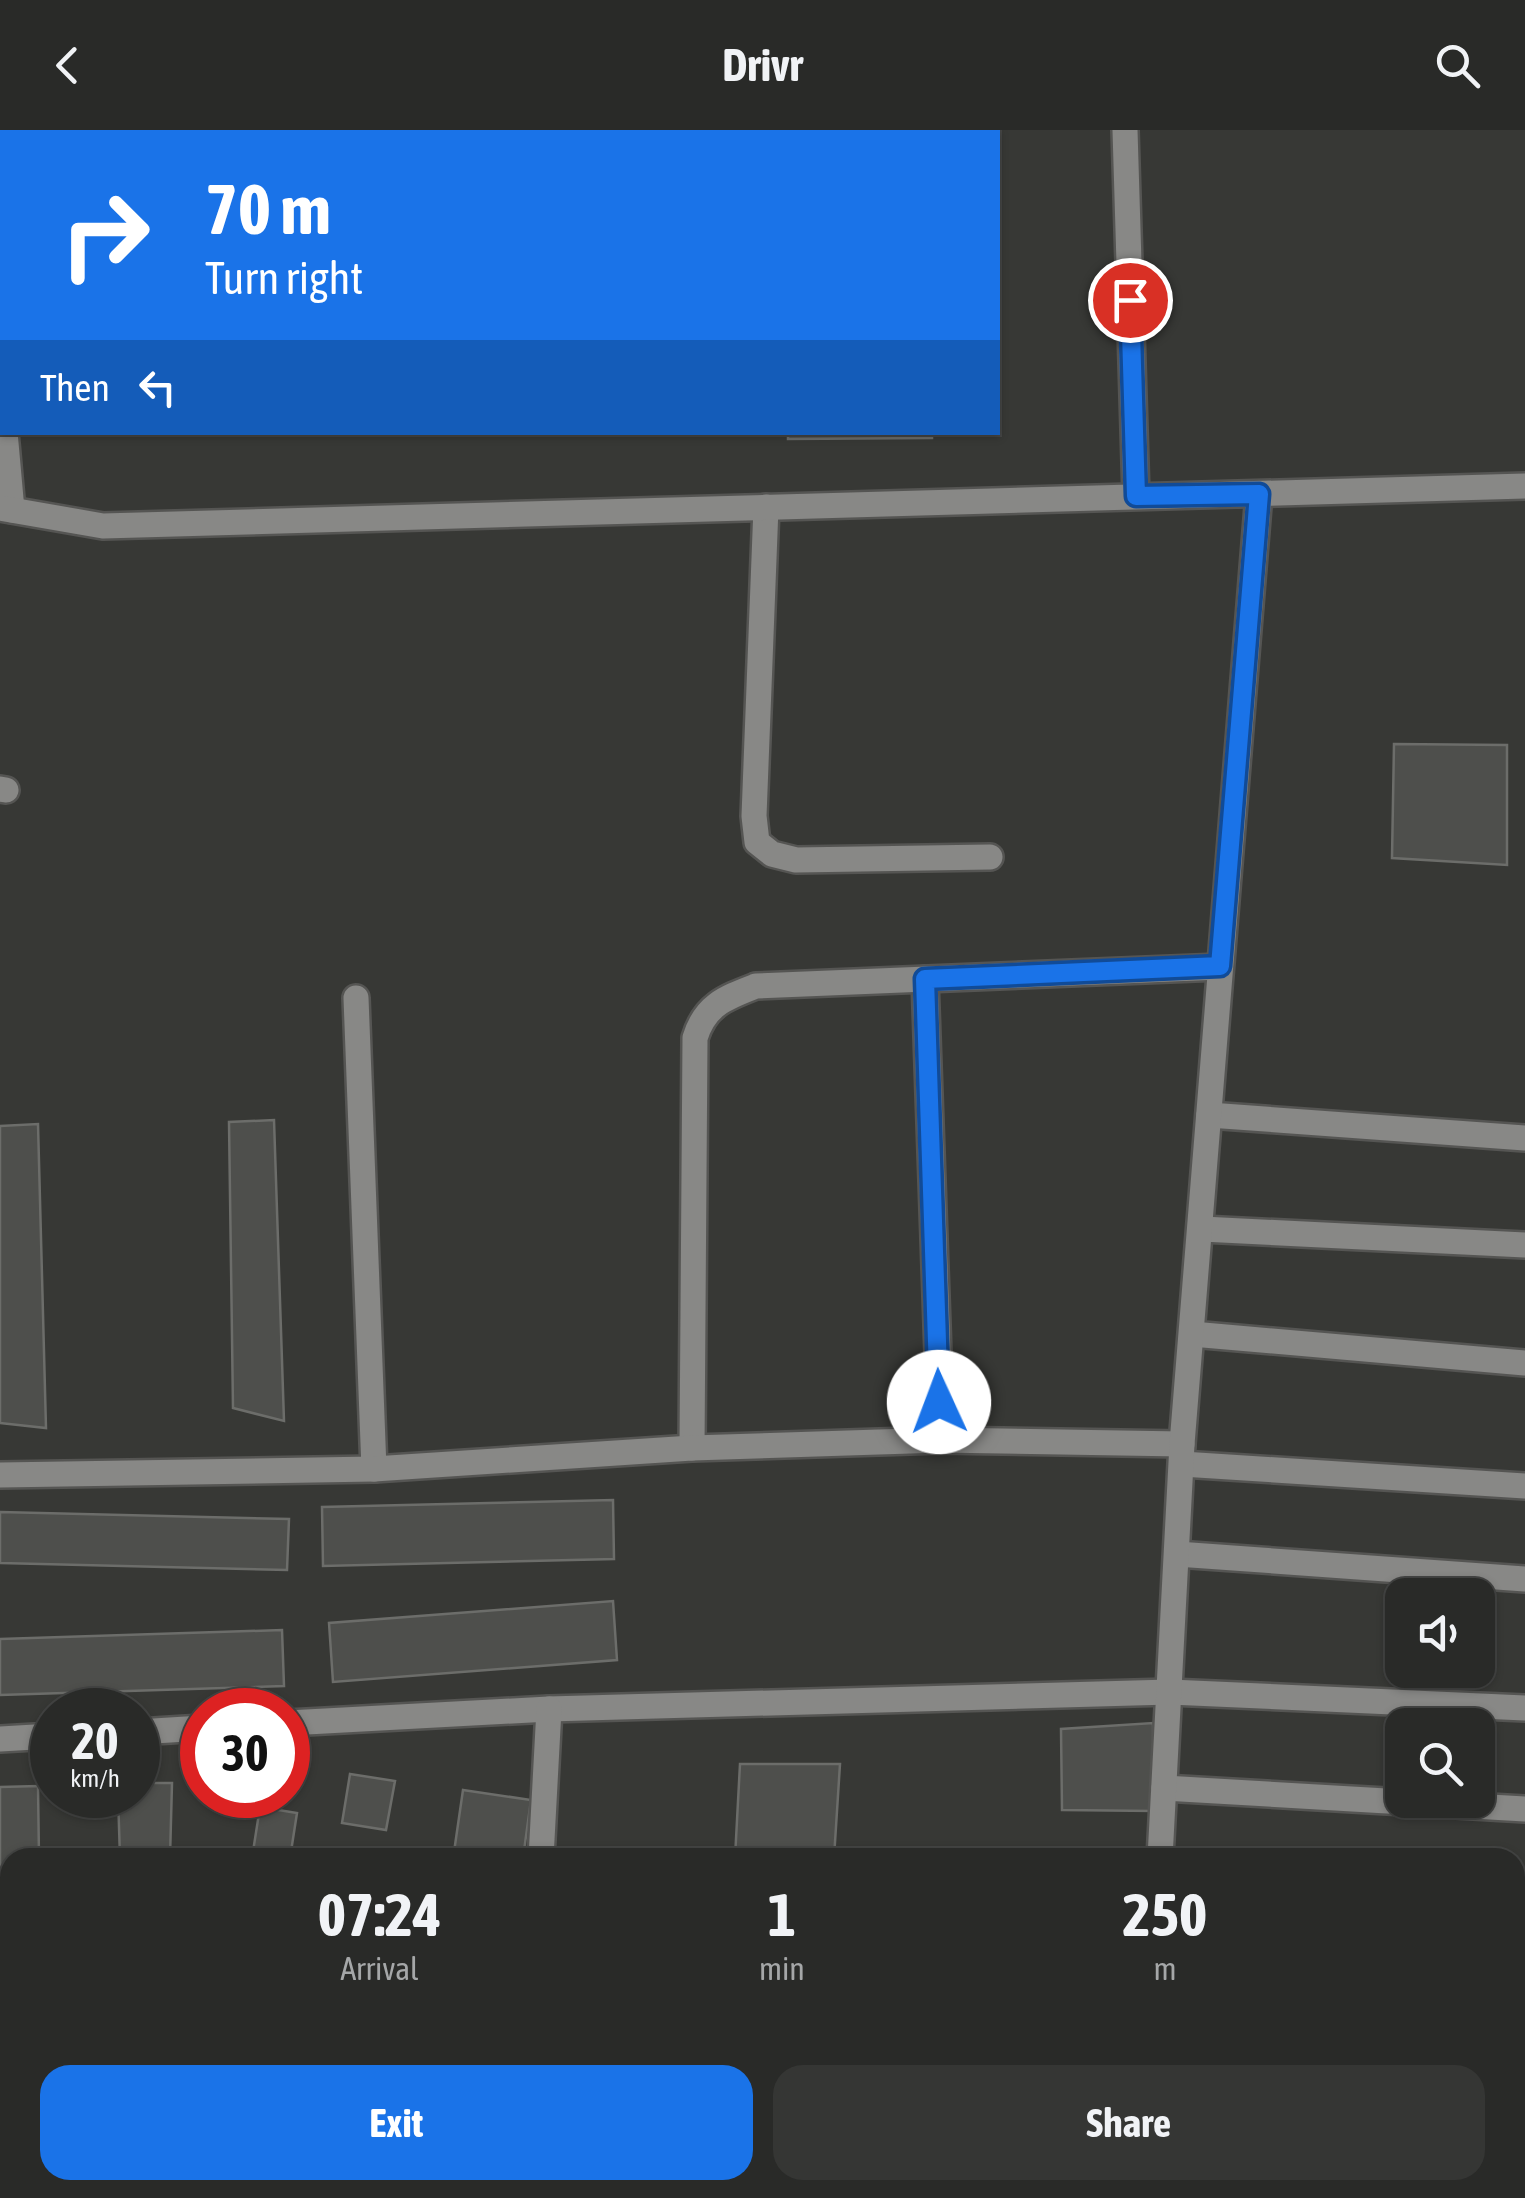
<!DOCTYPE html>
<style>
:root{--surface:#292a28;--page:#353634;--text:#f1f3f6;--muted:#a5a7a8;--line:#454645;--accent:#1a73e8}
body{margin:0;font-family:"Asap Condensed",sans-serif;background:var(--page);color:var(--text);height:100vh;display:flex;flex-direction:column;font-size:38px;white-space:nowrap}
*{box-sizing:border-box;margin:0}
p{font-size:32px;color:var(--muted)}
.icon{flex:none;width:55px;height:55px;fill:none;stroke:currentColor;stroke-width:2;stroke-linecap:round;stroke-linejoin:round}
.map{position:relative;flex:1;overflow:hidden}
.panel{position:absolute;left:0px;top:1718px;width:1525px;height:352px;display:flex;flex-direction:column;background:var(--surface);border-radius:30px 30px 0 0;box-shadow:0 2px 8px #0004,0 0 0 2px var(--line)}
.panel>*{flex:none}
.banner{position:absolute;left:0px;top:0px;width:1000px;height:305px;box-shadow:0 2px 8px #0004,0 0 0 2px var(--line);background:#1a73e8;color:#fff;overflow:hidden}
.buttons{position:absolute;left:1385px;top:1448px;display:grid;gap:20px}
.buttons a{display:grid;place-items:center;width:110px;height:110px;border-radius:20px;background:var(--surface);box-shadow:0 2px 8px #0004,0 0 0 2px var(--line);font-size:50px}
.speed{position:absolute;left:30px;top:1558px;display:flex;gap:20px;font-size:50px;font-weight:700;text-align:center}
.speed>*{display:grid;place-content:center;width:130px;height:130px;border-radius:50%;background:var(--surface);box-shadow:0 2px 8px #0004,0 0 0 2px var(--line);line-height:1}
.speed small{font-size:25px;font-weight:400}
.speed .limit{border:15px solid #d22;background:#fff;color:#111}
.pin{position:absolute;display:grid;place-items:center;width:85px;height:85px;color:#fff;margin:-42px;border:5px solid #fff;border-radius:50%;box-shadow:0 2px 10px #0007}
.me{position:absolute;width:110px;margin:-55px;rotate:358deg;stroke-linejoin:round;filter:drop-shadow(0 0 8px #0008)}
.turn{display:flex;align-items:center;gap:35px;height:210px;padding:0 40px;font-size:45px}
.turn .icon{width:130px;height:130px;stroke-width:2.5}
.turn b{display:block;font-size:70px;line-height:85px}
.then{display:flex;align-items:center;height:95px;padding:0 40px;background:#0003;gap:20px;font-size:38px}
.eta{display:flex;justify-content:space-evenly;align-items:center;height:170px;text-align:center}
.eta b{font-size:60px;font-weight:700;line-height:70px}
.cta{display:flex;gap:20px;margin-top:auto;padding:20px 40px}
.cta a{flex:1;height:115px;border-radius:30px;background:var(--accent);color:#fff;font-size:40px;font-weight:700;line-height:115px;text-align:center}
.cta a+a{background:var(--page);color:var(--text)}
header{display:flex;justify-content:space-between;align-items:center;height:130px;padding:0 40px;background:var(--surface);font-size:45px;font-weight:700}
.map>svg:first-child{display:block}
</style>
<header><svg class="icon" aria-label="back" viewBox="0 0 24 24"><path d="M15 5l-7 7 7 7"/></svg>Drivr<svg class="icon" aria-label="search" viewBox="0 0 24 24"><circle cx="10" cy="10" r="6"/><path d="M15 15l6 6"/></svg></header>
<div class="map">
<svg width="1525" height="2068" viewBox="0 0 1525 2068">
<rect width="100%" height="100%" fill="#373835"/>
<!-- building -->
<g fill="#4e4f4c" stroke="#6c6d6a" stroke-width="2.5">
<path d="M788,302H932V308L788,309Z"/>
<path d="M1394,614L1507,615V735L1392,728Z"/>
<path d="M274,990L284,1291L233,1278L229,992Z"/>
<path d="M38,994L46,1298L0,1293V996Z"/>
<path d="M613,1370L614,1429L323,1436L322,1377Z"/>
<path d="M0,1382L289,1389L287,1440L0,1433Z"/>
<path d="M613,1471L617,1530L333,1552L329,1493Z"/>
<path d="M282,1500L284,1556L0,1565V1509Z"/>
<path d="M1153,1593L1154,1681L1062,1680L1061,1599Z"/>
<path d="M740,1634H840L834,1728H735Z"/>
<path d="M350,1644L395,1651L386,1700L342,1693Z"/>
<path d="M138,1653H172L170,1728H120L118,1665H138Z"/>
<path d="M38,1656L39,1728H10V1939L0,1940V1657Z"/>
<path d="M463,1660L531,1670L523,1728L454,1722Z"/>
<path d="M260,1677L297,1683L290,1728H252Z"/>
<path d="M0,1994L10,1997V2031L0,2028Z"/>
<path d="M234,2060H302L301,2068H234Z"/>
<rect x="326" y="2060" width="131" height="8"/>
<path d="M711,2060H747L746,2068H710Z"/>
<path d="M870,2060H959L957,2068H869Z"/>
<path d="M974,2060H1019L1018,2068H985L973,2065Z"/>
<rect x="1079" y="2060" width="43" height="8"/>
</g>
<g fill="none" stroke-linecap="round" stroke-linejoin="round">
<defs>
<g id="minor">
<path d="M1125,0L1136,366"/>
<path d="M92,2L94,0"/>
<path d="M0,164L2,158"/>
<path d="M0,249L2,276"/>
<path d="M5,302L12,380"/>
<path d="M766,377L754,686L757,712L772,724L796,730L990,727"/>
<path d="M0,378L103,396L1525,356"/>
<path d="M0,659L6,660"/>
<path d="M925,849L941,1310"/>
<path d="M356,868L374,1339"/>
<path d="M1209,985L1525,1008"/>
<path d="M1202,1099L1525,1115"/>
<path d="M1192,1204L1525,1233"/>
<path d="M692,1318L695,908C705,875 725,868 756,856L1220,837"/>
<path d="M1182,1334L1525,1356"/>
<path d="M0,1345L374,1339L692,1318L941,1310L1182,1314"/>
<path d="M1177,1424L1525,1449"/>
<path d="M288,1593L549,1579L1170,1562L1525,1578"/>
<path d="M138,1602L202,1598"/>
<path d="M0,1609L52,1606"/>
<path d="M1164,1658L1525,1679"/>
<path d="M541,1728L549,1579"/>
<path d="M1160,1728L1182,1314L1259,364"/>
<path d="M1515,1791H1525"/>
<path d="M1515,1916L1525,1917"/>
<path d="M0,2046L10,2048"/>
<path d="M65,2060L101,2068"/>
<path d="M502,2068L503,2060"/>
<path d="M1145,2068V2060"/>
</g>
</defs>
<!-- minor casing -->
<use href="#minor" stroke="#555553" stroke-width="30"/>
<!-- minor -->
<use href="#minor" stroke="#888886" stroke-width="25"/>
</g>
<g fill="none" stroke-linecap="round" stroke-linejoin="round">
<defs>
<path id="route" d="M939,1272L925,849L1220,836L1259,364L1136,366L1130,170"/>
</defs>
<!-- route casing -->
<use href="#route" stroke="#114b97" stroke-width="25"/>
<!-- route -->
<use href="#route" stroke="#1a73e8" stroke-width="18"/>
</g>
</svg>
<div class="buttons">
<a><svg class="icon" aria-label="sound" viewBox="0 0 24 24"><path d="M4 9h4l5-4v14l-5-4H4zM17 9q2 3 0 6"/></svg></a>
<a><svg class="icon" aria-label="search" viewBox="0 0 24 24"><circle cx="10" cy="10" r="6"/><path d="M15 15l6 6"/></svg></a>
</div>
<div class="speed"><div>20<small>km/h</small></div><div class="limit">30</div></div>
<div class="pin" style="left:1130px;top:170px;background:#d93025"><svg class="icon" aria-label="arrive" viewBox="0 0 24 24"><path d="M6 21V4h12l-3 4 3 4H6"/></svg></div>
<svg class="me" style="left:939px;top:1272px" viewBox="-20 -20 40 40"><circle r="19" fill="#fff"/><path d="M0-13L10 11 0 6-10 11z" fill="#1a73e8"/></svg>
<div class="banner">
<div class="turn"><svg class="icon" aria-label="right" viewBox="0 0 24 24"><path d="M7 20v-9h11M14 6l5 5-5 5"/></svg><div><b>70 m</b>Turn right</div></div>
<div class="then">Then<svg class="icon" aria-label="left" viewBox="0 0 24 24"><path d="M17 20v-9H6M10 6l-5 5 5 5"/></svg></div>
</div>
<section class="panel">
<div class="eta">
<div><b>07:24</b><p>Arrival</p></div>
<div><b>1</b><p>min</p></div>
<div><b>250</b><p>m</p></div>
</div>
<div class="cta"><a>Exit</a><a>Share</a></div>
</section>
</div>
